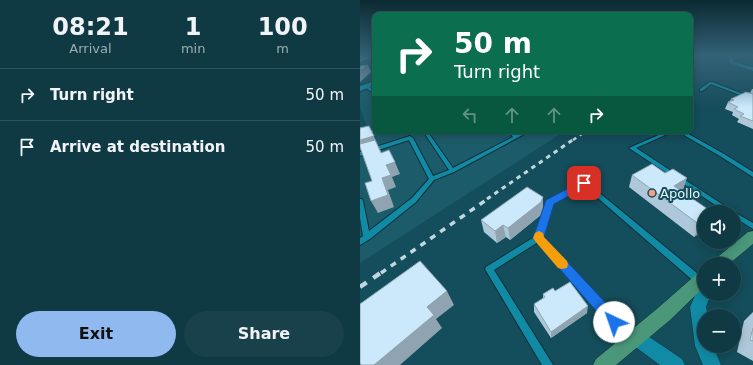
<!DOCTYPE html>
<meta charset="utf-8">
<style>
:root{--surface:#0f3a44;--page:#18414b;--text:#f1f3f6;--muted:#9badb2;--line:#2f545d;--accent:#90b9f0}
body{margin:0;font-family:"DejaVu Sans",sans-serif;background:var(--page);color:var(--text);height:100vh;display:flex;flex-direction:column;font-size:15px;white-space:nowrap}
*{box-sizing:border-box;margin:0}
p{font-size:13px;color:var(--muted)}
.icon{flex:none;width:22px;height:22px;fill:none;stroke:currentColor;stroke-width:2;stroke-linecap:round;stroke-linejoin:round}
.map{position:relative;flex:1;overflow:hidden}
.panel{display:flex;flex-direction:column;background:var(--surface);width:360px}
.panel>*{flex:none}
.guide{position:absolute;left:12px;top:12px;width:321px;height:122px;border-radius:8px;box-shadow:0 2px 10px #0003,0 0 0 1px var(--line);background:#0b6e4f;color:#fff;overflow:hidden}
.tools{position:absolute;left:337px;top:205px;display:grid;gap:8px}
.tools a{display:grid;place-items:center;width:44px;height:44px;border-radius:50%;background:var(--surface);box-shadow:0 2px 10px #0003,0 0 0 1px var(--line);font-size:20px}
.pin{position:absolute;display:grid;place-items:center;width:34px;height:34px;color:#fff;margin:-17px;border-radius:8px;box-shadow:0 2px 6px #0006}
.me{position:absolute;width:44px;margin:-22px;rotate:318deg;stroke-linejoin:round;filter:drop-shadow(0 0 3px #0008)}
.turn{display:flex;align-items:center;gap:14px;height:84px;padding:0 16px;font-size:18px}
.turn .icon{width:52px;height:52px;stroke-width:2.5}
.turn b{display:block;font-size:28px;line-height:34px}
.lanes{display:flex;align-items:center;height:38px;padding:0 16px;background:#0003;justify-content:center;gap:20px;direction:ltr}
.lanes .off{opacity:.35}
.eta{display:flex;justify-content:space-evenly;align-items:center;height:68px;text-align:center}
.eta b{font-size:24px;font-weight:700;line-height:28px}
.primary-button{display:flex;gap:8px;margin-top:auto;padding:8px 16px}
.primary-button a{flex:1;height:46px;border-radius:24px;background:var(--accent);color:#111;font-size:16px;font-weight:700;line-height:46px;text-align:center}
.primary-button a+a{background:var(--page);color:var(--text)}
ul{padding:0;list-style:none}
li{display:flex;align-items:center;gap:12px;height:52px;padding:0 16px;border-top:1px solid var(--line)}
li div{flex:1}
li b{display:block;font-size:15px}
li em{font-style:normal}
main{display:flex;flex:1;min-height:0}
.map>svg:first-child{display:block}
</style>
<main>
<section class="panel">
<div class="eta">
<div><b>08:21</b><p>Arrival</p></div>
<div><b>1</b><p>min</p></div>
<div><b>100</b><p>m</p></div>
</div>
<ul>
<li><svg class="icon" aria-label="right" viewBox="0 0 24 24"><path d="M7 20v-9h11M14 6l5 5-5 5"/></svg><div><b>Turn right</b></div><em>50 m</em></li>
<li><svg class="icon" aria-label="arrive" viewBox="0 0 24 24"><path d="M6 21V4h12l-3 4 3 4H6"/></svg><div><b>Arrive at destination</b></div><em>50 m</em></li>
</ul>
<div class="primary-button"><a>Exit</a><a>Share</a></div>
</section>
<div class="map">
<svg width="393" height="365" viewBox="0 0 393 365">
<rect width="100%" height="100%" fill="#144d5b"/>
<!-- built -->
<path fill="#1b5b6a" d="M15,88V131H205L0,263V127L6,125L0,108V93Z"/>
<g fill="none" stroke-linecap="round" stroke-linejoin="round">
<defs>
<g id="service">
<path d="M371,56H375L373,62L371,63L369,62Z"/>
<path d="M350,82H352L393,98V100L351,84L342,91H340V89Z"/>
<path d="M6,86H8L15,91V94L6,88Z"/>
<path d="M15,129V131H17L0,135V132Z"/>
<path d="M45,131H51L47,133H45Z"/>
<path d="M63,131H67L93,168L153,137L148,131H153L157,135L164,131H170L94,172L74,180L56,202L10,239L0,245V238L3,236L0,218V199H2L3,201L9,231L52,198L69,179L49,140L0,156V152L50,136L53,138L73,176L89,170Z"/>
<path d="M308,131H314L276,148L374,212L393,223V229L374,217V212H366L269,148Z"/>
<path d="M317,131H323L364,154L393,172V177L360,156Z"/>
<path d="M224,181L226,182L343,278L344,281L343,284L340,285L337,284L224,186L193,203L183,237L274,338L276,341L274,344L271,346L268,344L178,242L134,270L193,365H182L125,269L126,267L176,236L188,200Z"/>
</g>
<path id="minor" d="M369,61L393,67V71L369,63Z"/>
<g id="tertiary">
<path d="M15,81V85L0,91V86Z"/>
<path d="M344,284V294H351L346,307L348,316H344V346H353L361,365H343L335,346L330,307L339,286Z"/>
<path d="M276,328L322,359L325,365H300L270,343L267,337L270,331Z"/>
</g>
<g id="secondary">
<path d="M393,231V244L369,264H352L354,260L388,232Z"/>
<path d="M344,270V287L310,320L256,365H233L236,359L298,308L339,272Z"/>
</g>
</defs>
<!-- service casing -->
<use href="#service" stroke="#0f3139" stroke-width="2"/>
<!-- minor casing -->
<use href="#minor" stroke="#0f3139" stroke-width="1"/>
<!-- tertiary casing -->
<use href="#tertiary" stroke="#0f3139" stroke-width="1"/>
<!-- secondary casing -->
<use href="#secondary" stroke="#0f3139" stroke-width="1"/>
<!-- service -->
<use href="#service" fill="#118ba5" fill-rule="evenodd"/>
<!-- minor -->
<use href="#minor" fill="#118ba5" fill-rule="evenodd"/>
<!-- tertiary -->
<use href="#tertiary" fill="#118ba5" fill-rule="evenodd"/>
<!-- secondary -->
<use href="#secondary" fill="#4a977a" fill-rule="evenodd"/>
<!-- rail-far4 -->
<path stroke="#bfd8df" stroke-width="2" stroke-dasharray="3 3" stroke-linecap="butt" d="M330,60L336,56"/>
<!-- rail-far3 -->
<path stroke="#bfd8df" stroke-width="2.5" stroke-dasharray="4 4" stroke-linecap="butt" d="M213,140L226,131"/>
<!-- rail-far2 -->
<path stroke="#bfd8df" stroke-width="3" stroke-dasharray="4.5 4.5" stroke-linecap="butt" d="M127,199L214,139"/>
<!-- rail-far1 -->
<path stroke="#bfd8df" stroke-width="3.5" stroke-dasharray="6 6" stroke-linecap="butt" d="M21,273L129,198"/>
<!-- rail -->
<path stroke="#bfd8df" stroke-width="4.5" stroke-dasharray="8 8" stroke-linecap="butt" d="M0,287L22,272"/>
</g>
<!-- wall -->
<g fill="#afc8d9">
<path d="M392,89H393V129L377,122L379,119L372,115L373,112L365,109L368,102L370,101L371,99L390,93Z"/>
<path d="M272,175L323,190L321,191L344,230L334,237L269,187Z"/>
<path d="M183,197V209L182,214L150,240L146,237L137,243L124,232L121,220Z"/>
<path d="M195,291L227,313L191,338L174,312V304L183,299V294Z"/>
<path d="M393,312V361L377,352L384,321Z"/>
</g>
<!-- shaded-wall -->
<g fill="#8fa3b0">
<path d="M0,56H8L9,58L0,62Z"/>
<path d="M8,65L11,72L0,82V71Z"/>
<path d="M9,126L27,164L0,145V140Z"/>
<path d="M35,162L40,174L32,177L36,187L28,190L34,207L18,213L11,201L22,178L26,165Z"/>
<path d="M327,178L323,190L310,198L314,186Z"/>
<path d="M183,197V209L182,214L150,240L148,228Z"/>
<path d="M344,223V230L334,237L340,225Z"/>
<path d="M143,225L146,237L137,243L135,231Z"/>
<path d="M87,291L94,305L76,319L82,328L40,365H14L67,307Z"/>
<path d="M228,306L227,313L191,338V332Z"/>
</g>
<!-- building -->
<g fill="#cce9fc" stroke="#8fa3b0">
<path d="M8,65L0,71V66Z"/>
<path d="M386,92L393,94V121L380,116L384,114L374,109L378,107L368,102L374,100L371,99Z"/>
<path d="M9,126L14,136L0,140V128Z"/>
<path d="M15,140L21,153L29,150L35,162L26,165L31,175L22,178L28,195L11,201L5,183L12,181L0,147V144Z"/>
<path d="M292,164L305,173L313,169L327,178L314,186L352,212H344V223L340,225L272,175Z"/>
<path d="M167,187L183,197L181,202L148,228L143,225L135,231L121,220Z"/>
<path d="M60,261L87,291L67,307L74,315L14,365H1L0,363V304Z"/>
<path d="M210,282L228,306L191,332L174,304L185,297L183,294L193,288L195,291Z"/>
<path d="M393,328V341L390,340Z"/>
</g>
<!-- sky -->
<linearGradient id="sky" x2="0" y2="1"><stop stop-color="#0b2a32"/><stop offset="0.52" stop-color="#346277"/><stop offset="1" stop-color="#346277" stop-opacity="0"/></linearGradient>
<rect width="393" height="107" fill="url(#sky)"/>
<!-- route -->
<path fill="#1a73e8" stroke="#114b97" d="M224,180L227,181L229,183L227,186L194,204L184,237L259,317L261,322L259,327L254,329L250,327L173,238L186,200Z"/>
<!-- slow -->
<path fill="#f59e0b" d="M179,231L183,233L184,237L207,261L208,264L207,268L202,269L198,268L175,241L173,238L175,233Z"/>
<!-- markers -->
<circle fill="#f39f86" stroke="#144d5b" stroke-width="1.5" cx="292" cy="193" r="4"/>
<g text-anchor="middle" stroke-width="4" stroke-linejoin="round" paint-order="stroke">
<!-- poi labels -->
<g font-size="13" fill="#e4f7fc" stroke="#144d5b" text-anchor="start">
<text x="300" y="198">Apollo</text>
</g>
</g>
</svg>
<div class="tools">
<a><svg class="icon" aria-label="sound" viewBox="0 0 24 24"><path d="M4 9h4l5-4v14l-5-4H4zM17 9q2 3 0 6"/></svg></a>
<a>+</a>
<a>−</a>
</div>
<div class="pin" style="left:224px;top:183px;background:#d93025"><svg class="icon" aria-label="arrive" viewBox="0 0 24 24"><path d="M6 21V4h12l-3 4 3 4H6"/></svg></div>
<svg class="me" style="left:254px;top:322px" viewBox="-20 -20 40 40"><circle r="19" fill="#fff"/><path d="M0-13L10 11 0 6-10 11z" fill="#1a73e8"/></svg>
<div class="guide">
<div class="turn"><svg class="icon" aria-label="right" viewBox="0 0 24 24"><path d="M7 20v-9h11M14 6l5 5-5 5"/></svg><div><b>50 m</b>Turn right</div></div>
<div class="lanes"><svg class="icon off" aria-label="left" viewBox="0 0 24 24"><path d="M17 20v-9H6M10 6l-5 5 5 5"/></svg><svg class="icon off" aria-label="ahead" viewBox="0 0 24 24"><path d="M12 20V5M6 11l6-6 6 6"/></svg><svg class="icon off" aria-label="ahead" viewBox="0 0 24 24"><path d="M12 20V5M6 11l6-6 6 6"/></svg><svg class="icon" aria-label="right" viewBox="0 0 24 24"><path d="M7 20v-9h11M14 6l5 5-5 5"/></svg></div>
</div>
</div>
</main>
